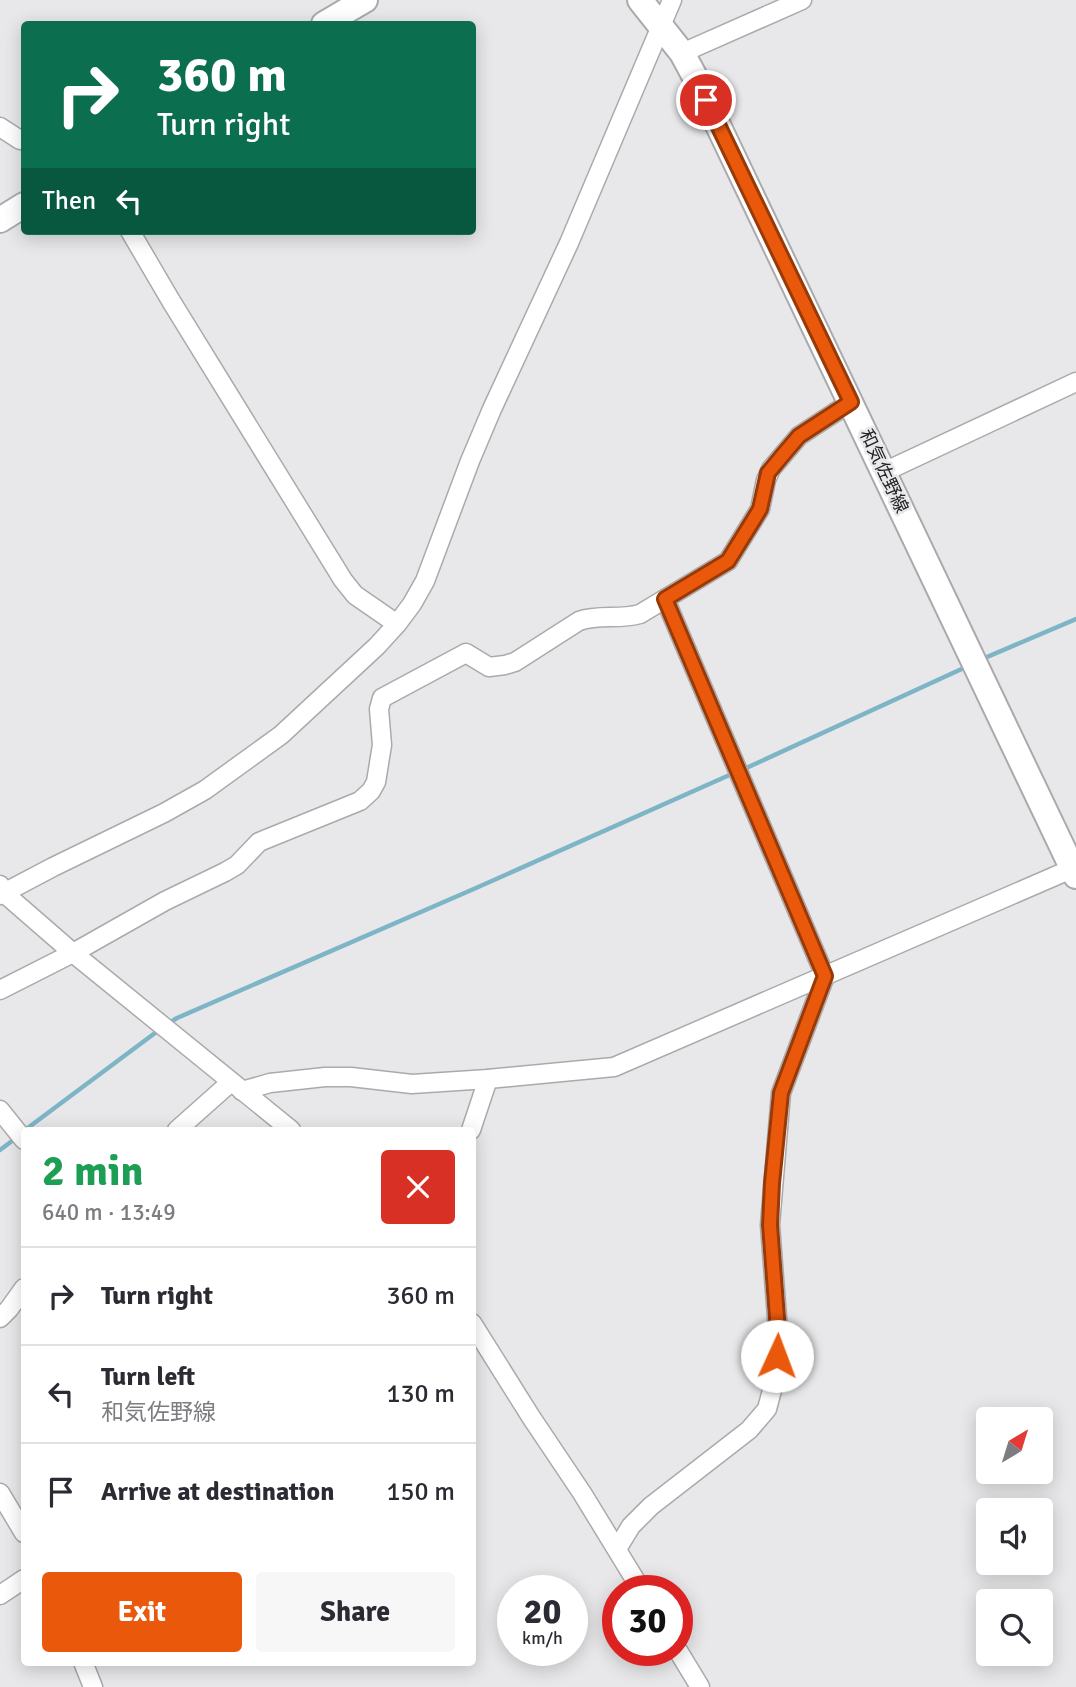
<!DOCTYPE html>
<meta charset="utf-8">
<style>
:root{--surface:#fff;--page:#f7f7f7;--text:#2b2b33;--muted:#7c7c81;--line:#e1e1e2;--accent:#ea580c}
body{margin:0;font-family:Signika,"Noto Sans JP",sans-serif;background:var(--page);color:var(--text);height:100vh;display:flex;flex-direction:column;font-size:26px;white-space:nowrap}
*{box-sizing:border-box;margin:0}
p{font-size:23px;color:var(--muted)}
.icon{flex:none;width:38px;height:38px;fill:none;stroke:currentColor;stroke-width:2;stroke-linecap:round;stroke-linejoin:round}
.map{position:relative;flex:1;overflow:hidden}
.sheet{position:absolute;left:21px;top:1127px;width:455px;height:539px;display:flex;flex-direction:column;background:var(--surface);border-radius:7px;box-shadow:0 4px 18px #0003}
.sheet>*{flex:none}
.hud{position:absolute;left:21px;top:21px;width:455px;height:214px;border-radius:7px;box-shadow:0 4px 18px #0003;background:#0b6e4f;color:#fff;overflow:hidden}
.needle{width:46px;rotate:38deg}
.tools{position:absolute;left:976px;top:1407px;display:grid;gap:14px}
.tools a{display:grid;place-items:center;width:77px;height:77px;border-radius:7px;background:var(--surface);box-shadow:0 4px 18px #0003;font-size:35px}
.speed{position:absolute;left:497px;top:1575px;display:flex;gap:14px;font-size:35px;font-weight:700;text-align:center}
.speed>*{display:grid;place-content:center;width:91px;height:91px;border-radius:50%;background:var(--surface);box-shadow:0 4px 18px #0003;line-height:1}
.speed small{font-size:18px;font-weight:400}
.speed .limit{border:10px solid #d22;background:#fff;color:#111}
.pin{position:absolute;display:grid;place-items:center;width:60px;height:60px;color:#fff;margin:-30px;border:4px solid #fff;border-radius:50%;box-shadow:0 2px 7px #0007}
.me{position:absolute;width:77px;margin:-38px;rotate:2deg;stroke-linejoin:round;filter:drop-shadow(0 0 5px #0008)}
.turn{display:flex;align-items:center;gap:24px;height:147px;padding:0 21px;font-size:32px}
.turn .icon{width:91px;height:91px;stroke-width:2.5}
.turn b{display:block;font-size:49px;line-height:60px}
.then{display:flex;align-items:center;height:66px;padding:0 21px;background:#0003;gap:14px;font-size:26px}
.round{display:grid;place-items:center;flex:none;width:74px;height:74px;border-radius:7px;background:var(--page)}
.overview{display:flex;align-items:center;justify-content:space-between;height:119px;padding:0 21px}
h1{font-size:42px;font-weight:700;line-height:52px;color:#1e9e55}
.button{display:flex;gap:14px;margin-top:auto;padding:14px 21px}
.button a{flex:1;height:80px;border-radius:7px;background:var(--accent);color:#fff;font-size:28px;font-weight:700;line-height:80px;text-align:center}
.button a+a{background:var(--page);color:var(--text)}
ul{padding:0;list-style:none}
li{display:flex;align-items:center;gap:21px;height:98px;padding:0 21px;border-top:2px solid var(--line)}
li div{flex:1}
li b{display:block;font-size:26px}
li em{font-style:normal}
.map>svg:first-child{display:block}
</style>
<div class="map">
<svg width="1076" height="1687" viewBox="0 0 1076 1687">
<rect width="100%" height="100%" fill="#e8e8ea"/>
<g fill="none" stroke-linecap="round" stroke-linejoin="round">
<!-- stream -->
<g stroke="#7db5c7" stroke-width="4.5">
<path d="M980,660L1076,619"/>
<path d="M742,770L966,667"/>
<path d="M169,1023L177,1018L476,888L734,773"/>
<path d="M25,1130L159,1030"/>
<path d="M0,1150L16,1138"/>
</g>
<defs>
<g id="minor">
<path d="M682,53L802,0"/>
<path d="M0,127L20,140H24"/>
<path d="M130,231L171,301L343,580L355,595L397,624"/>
<path d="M884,472L1076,382"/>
<path d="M0,885L4,893L73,953L291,1130"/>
<path d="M0,895L53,867L164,813L205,790L281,735L377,646L397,624L412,604L425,581L470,461L492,409L569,243L672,0"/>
<path d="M0,990L73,953L165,901L225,872L237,865L259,842L360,801L371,791L376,782L382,745L379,709L382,698L466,653L489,667L505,665L515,662L579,621C599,614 619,620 640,614L728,561L760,509L766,480L771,469L799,436L851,402"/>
<path d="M242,1091L270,1083L325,1077H351L412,1084L488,1079L614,1067L1076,867"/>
<path d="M0,1110L24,1140"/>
<path d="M177,1130L231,1082"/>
<path d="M471,1130L488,1079"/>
<path d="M0,1318L9,1309L24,1288"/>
<path d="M472,1323L531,1417L582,1493L642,1591"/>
<path d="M0,1493L24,1533"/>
<path d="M617,1549L631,1526L651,1506L749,1430L767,1409L775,1379L778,1331L770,1225L781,1093L825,976L665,599"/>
<path d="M0,1595L24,1579"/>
<path d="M677,1649L700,1687"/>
<path d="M83,1662L93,1687"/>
</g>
<g id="secondary">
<path d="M640,0L682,53L695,77L1076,876"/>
<path d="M324,24L365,0"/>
<path d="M0,220L24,205"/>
</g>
</defs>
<!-- minor casing -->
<use href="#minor" stroke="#aaaaac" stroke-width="21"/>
<!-- secondary casing -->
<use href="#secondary" stroke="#aaaaac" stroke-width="28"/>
<!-- minor -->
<use href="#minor" stroke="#fff" stroke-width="18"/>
<!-- secondary -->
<use href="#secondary" stroke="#fff" stroke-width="24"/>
</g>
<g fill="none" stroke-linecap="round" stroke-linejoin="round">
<defs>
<path id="route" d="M706,100L851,402L799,436L782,456L768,473L760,509L754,519L728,561L665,599L825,976L781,1093L772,1183L770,1225L778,1331L777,1356"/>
</defs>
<!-- route casing -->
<use href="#route" stroke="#983908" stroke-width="18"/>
<!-- route -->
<use href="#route" stroke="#ea580c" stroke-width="12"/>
</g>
<g text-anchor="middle" stroke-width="5" stroke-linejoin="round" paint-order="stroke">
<!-- street labels -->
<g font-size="18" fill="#212122" stroke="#e8e8ea">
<text transform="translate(884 471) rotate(65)" y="6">和気佐野線</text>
</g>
</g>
</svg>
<div class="tools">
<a><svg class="needle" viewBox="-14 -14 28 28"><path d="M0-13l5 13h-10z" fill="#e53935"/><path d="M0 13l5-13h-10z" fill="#7c7c81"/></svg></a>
<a><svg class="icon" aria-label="sound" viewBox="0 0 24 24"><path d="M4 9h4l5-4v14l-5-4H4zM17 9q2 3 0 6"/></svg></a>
<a><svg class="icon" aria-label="search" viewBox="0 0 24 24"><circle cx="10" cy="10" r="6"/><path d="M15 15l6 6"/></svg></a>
</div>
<div class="speed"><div>20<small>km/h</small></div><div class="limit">30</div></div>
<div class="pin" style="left:706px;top:100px;background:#d93025"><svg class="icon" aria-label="arrive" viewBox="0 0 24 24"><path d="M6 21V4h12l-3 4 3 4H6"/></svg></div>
<svg class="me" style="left:777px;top:1356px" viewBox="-20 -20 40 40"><circle r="19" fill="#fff"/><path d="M0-13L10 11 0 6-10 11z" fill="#ea580c"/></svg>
<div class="hud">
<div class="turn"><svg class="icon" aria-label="right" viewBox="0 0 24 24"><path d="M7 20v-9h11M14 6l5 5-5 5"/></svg><div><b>360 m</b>Turn right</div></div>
<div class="then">Then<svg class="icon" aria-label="left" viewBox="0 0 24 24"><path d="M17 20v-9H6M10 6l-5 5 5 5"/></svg></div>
</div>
<section class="sheet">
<div class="overview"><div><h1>2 min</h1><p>640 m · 13:49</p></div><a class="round" style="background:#d93025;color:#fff"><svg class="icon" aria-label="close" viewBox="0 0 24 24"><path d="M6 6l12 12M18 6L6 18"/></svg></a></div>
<ul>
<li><svg class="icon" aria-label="right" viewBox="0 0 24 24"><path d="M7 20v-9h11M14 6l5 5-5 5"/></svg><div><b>Turn right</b></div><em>360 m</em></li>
<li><svg class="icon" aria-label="left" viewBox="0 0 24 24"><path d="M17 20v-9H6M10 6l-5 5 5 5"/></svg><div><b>Turn left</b><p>和気佐野線</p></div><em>130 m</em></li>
<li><svg class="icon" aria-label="arrive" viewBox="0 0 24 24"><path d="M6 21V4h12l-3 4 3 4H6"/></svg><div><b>Arrive at destination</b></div><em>150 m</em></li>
</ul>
<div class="button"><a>Exit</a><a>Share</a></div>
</section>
</div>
